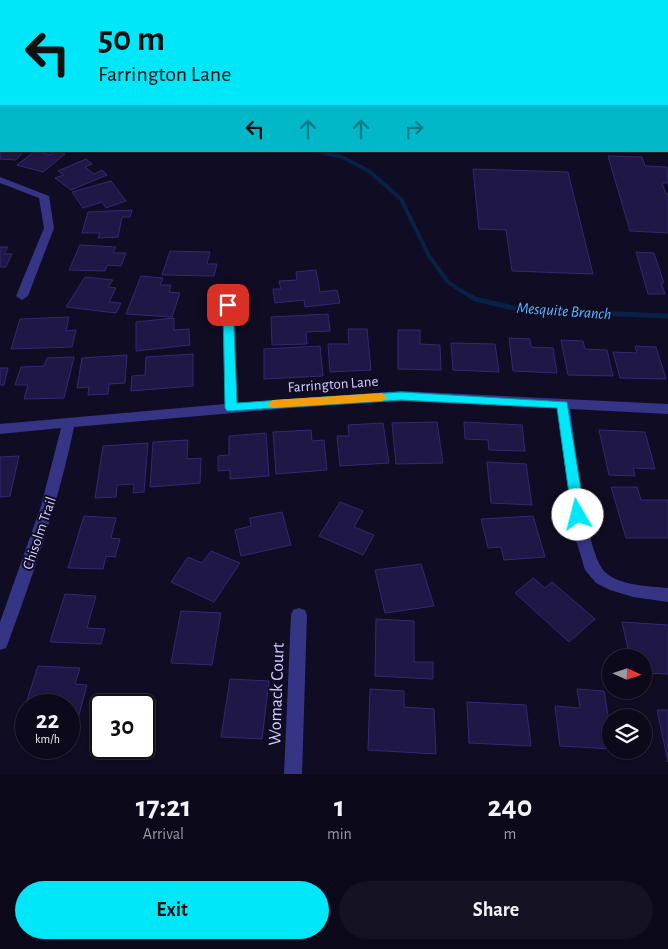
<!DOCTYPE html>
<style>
:root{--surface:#0c091a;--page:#151223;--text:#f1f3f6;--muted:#9a9aa2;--line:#2c2a39;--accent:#00e7f9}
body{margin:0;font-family:"Alegreya Sans",sans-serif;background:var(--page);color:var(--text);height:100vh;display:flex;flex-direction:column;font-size:19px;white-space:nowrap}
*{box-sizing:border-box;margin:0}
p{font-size:16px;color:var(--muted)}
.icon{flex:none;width:28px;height:28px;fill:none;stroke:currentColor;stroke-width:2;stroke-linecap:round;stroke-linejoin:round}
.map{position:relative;height:774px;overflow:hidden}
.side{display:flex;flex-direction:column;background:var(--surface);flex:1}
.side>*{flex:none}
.guide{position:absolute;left:0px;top:0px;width:669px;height:152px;box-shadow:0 1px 4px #0004,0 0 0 1px var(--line);background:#00e7f9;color:#111;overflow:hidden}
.needle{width:32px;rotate:93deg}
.controls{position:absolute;left:602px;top:649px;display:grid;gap:10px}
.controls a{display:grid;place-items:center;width:50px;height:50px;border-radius:50%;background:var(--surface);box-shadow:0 1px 4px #0004,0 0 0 1px var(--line);font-size:25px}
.speed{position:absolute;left:15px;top:694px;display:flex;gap:10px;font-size:25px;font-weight:700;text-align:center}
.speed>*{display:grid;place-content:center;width:65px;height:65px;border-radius:50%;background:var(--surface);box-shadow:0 1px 4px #0004,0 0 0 1px var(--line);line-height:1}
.speed small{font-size:12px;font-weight:400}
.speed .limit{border:2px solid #111;border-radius:8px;background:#fff;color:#111}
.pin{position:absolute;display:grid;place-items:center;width:42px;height:42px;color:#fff;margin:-21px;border-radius:10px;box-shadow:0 2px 8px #0006}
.me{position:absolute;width:55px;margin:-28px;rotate:352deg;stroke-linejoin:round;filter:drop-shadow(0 0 4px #0008)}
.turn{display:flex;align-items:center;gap:18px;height:105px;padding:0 15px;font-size:22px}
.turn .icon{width:65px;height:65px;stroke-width:2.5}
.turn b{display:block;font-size:35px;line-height:42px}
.lanes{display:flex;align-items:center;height:48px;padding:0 15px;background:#0003;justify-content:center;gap:25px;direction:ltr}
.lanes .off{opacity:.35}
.eta{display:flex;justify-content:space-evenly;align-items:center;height:85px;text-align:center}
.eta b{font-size:30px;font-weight:700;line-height:35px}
.cta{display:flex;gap:10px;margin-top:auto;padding:10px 15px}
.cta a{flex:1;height:58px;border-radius:30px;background:var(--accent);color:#111;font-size:20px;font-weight:700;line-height:58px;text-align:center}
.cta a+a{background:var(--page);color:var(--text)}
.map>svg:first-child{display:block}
</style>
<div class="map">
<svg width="668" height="774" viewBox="0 0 668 774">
<rect width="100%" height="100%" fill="#100c23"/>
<!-- green -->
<path fill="#0f2d2c" d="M0,0H316L1,1V128Z"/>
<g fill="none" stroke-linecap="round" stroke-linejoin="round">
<!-- stream-far1 -->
<g stroke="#082146" stroke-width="4">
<path d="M253,151H262"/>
<path d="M318,151L342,157L369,171L401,199L429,256L449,283L471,297"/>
</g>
<!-- stream -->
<path stroke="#082146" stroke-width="5" d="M469,295L475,299L522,310L668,316"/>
</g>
<!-- building -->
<g fill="#1f1745" stroke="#352873">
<path d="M0,141L1,151H24L16,160L0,159Z"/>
<path d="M35,151L50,155L55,151L65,154L43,172L17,165Z"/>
<path d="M608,156L642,157L645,166L667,167L668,183H662L666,194H668V233L630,231Z"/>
<path d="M86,159L92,164L85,167L94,174L102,170L107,175L71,190L55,178L64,175L58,171Z"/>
<path d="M473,169L568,172L593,274L512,271L506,230L479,229Z"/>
<path d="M111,181L126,201L106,208L102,202L83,208L72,192Z"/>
<path d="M132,210L130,217H122L118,237L98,238L100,233H82L88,212Z"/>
<path d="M80,245L116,247L113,253H126L121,266L107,265L105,271L69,270Z"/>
<path d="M0,247H8L4,254H12L6,267H0Z"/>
<path d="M170,251L210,252L207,264H217L214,276L162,275Z"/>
<path d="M636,252L654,253L664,283H661L665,294H648Z"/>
<path d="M316,270L320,292L337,290L340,303L305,307L304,300L275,303L273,289H281L279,281L297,280L296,272Z"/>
<path d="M141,276L163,278L160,285H171L169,292L180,293L172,317L126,314Z"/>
<path d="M85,277L113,280L108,287L116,288L109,302L121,303L116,313L66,307Z"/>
<path d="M328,314L330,331L306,332L307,344L272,345L271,317Z"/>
<path d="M69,317L66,331L76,330L72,347L11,349L20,319Z"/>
<path d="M174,318V330L189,329L190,345L136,351V322Z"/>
<path d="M348,329H367L371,370L330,372L328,344H349Z"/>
<path d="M398,330H420V344L440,345L441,370L398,369Z"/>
<path d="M509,338L530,339L531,347L553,348L557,373L513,371Z"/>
<path d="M561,340L583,341L585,349L607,350L613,376L568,375Z"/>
<path d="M451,343L495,344L499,372L453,370Z"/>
<path d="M320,346L323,376L264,379V349Z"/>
<path d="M635,346L656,347L666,379L620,378L613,352L637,353Z"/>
<path d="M193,354V386L131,391L132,376L145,375L146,357Z"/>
<path d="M127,355L125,383L109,384L108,394L88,395L89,387L77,388L82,358Z"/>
<path d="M74,357L64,398L24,399L28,385H15L21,367L44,366L47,358Z"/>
<path d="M0,368H8L4,385H0Z"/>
<path d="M437,422L443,463L396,464L392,423Z"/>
<path d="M464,422L522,425L525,451L489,450L488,440L465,439Z"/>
<path d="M383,423L389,463L340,466L337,436H349L348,425Z"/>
<path d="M311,430L312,441L324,440L327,470L276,474L273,432Z"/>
<path d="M599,430L645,432L655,469L633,468L635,476L609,475Z"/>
<path d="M266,433L269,476L230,479V470L218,471V456L229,455V436Z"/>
<path d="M188,440L187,459L201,458L200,483L150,487L153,442Z"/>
<path d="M148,443L144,492L133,493L134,484L117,485L116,497L95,498L103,446Z"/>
<path d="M19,456L10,496L0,497V457Z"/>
<path d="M487,462L526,464L532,505L491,503Z"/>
<path d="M611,487H637L641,500H668V538H626Z"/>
<path d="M340,502L363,511L354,527L374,535L363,555L319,536Z"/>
<path d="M282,512L291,545L241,556L235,530L251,526L250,518Z"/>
<path d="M84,516L116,518L111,538L120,539L115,557L106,556L103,569L68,568Z"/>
<path d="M533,516L545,557L504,560L501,547L488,548L481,519Z"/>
<path d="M211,551L240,563L214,602L171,582L188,557L202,563Z"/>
<path d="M421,564L434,606L385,613L375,570Z"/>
<path d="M533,578L545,588L552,582L595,619L569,642L515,593Z"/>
<path d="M65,594L96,596L87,628L105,629L101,644L50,642Z"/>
<path d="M181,611L221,613L212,665L171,663Z"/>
<path d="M376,619L414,621V662H433V679L375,676Z"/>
<path d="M622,622L668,625V674L644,673V658H630Z"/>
<path d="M38,666L80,668L75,684L87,685L77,722L69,721V705H26V719H21Z"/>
<path d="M230,679L269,681L262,739L221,737Z"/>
<path d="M370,689L404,691V707L434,709L436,754L368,750Z"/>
<path d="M577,689L604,691L611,734V749L560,746L555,706L580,708Z"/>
<path d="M467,702L526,705L531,746L469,743Z"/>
<path d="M657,710H668V762Z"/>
</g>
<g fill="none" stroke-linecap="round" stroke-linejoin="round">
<!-- minor -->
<g fill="#353485" fill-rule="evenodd">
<path d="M0,177L49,196L54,228L28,296L22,300L16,296L44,228L39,198L0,183Z"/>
<path d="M228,301L234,305L237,403L401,391L668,404V414L570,409C575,442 585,553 605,572C620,586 649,586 668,588V602L633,597L610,590L596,583L585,570L574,533L557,408L401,401L291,408L74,427C59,501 34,572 8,643L6,648L0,650V622L41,506L61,428L0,434V424L225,404L222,305Z"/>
<path d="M299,608L305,610L307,615L302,774H284L291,615L293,610Z"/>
</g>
<!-- primary -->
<rect fill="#b5f" fill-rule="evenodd" x="463" y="0" width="9" height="1"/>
</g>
<!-- route -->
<path fill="#00e7f9" stroke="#0096a2" d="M228,302L233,305L237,403L401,392L567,402L585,515L583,519L578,520L574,519L572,515L557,408L401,400L227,411L225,408L223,305Z"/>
<!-- slow -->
<path fill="#f59e0b" d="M382,393L387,397L382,401L273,408L267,404L273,400Z"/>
<g text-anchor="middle" stroke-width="4" stroke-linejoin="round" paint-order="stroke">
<!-- street labels -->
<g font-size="15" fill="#d3ceff" stroke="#100c23">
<text transform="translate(333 384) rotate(-4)" y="5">Farrington Lane</text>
<text transform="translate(39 533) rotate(-71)" y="5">Chisolm Trail</text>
</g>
<!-- water labels -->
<g font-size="16" font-style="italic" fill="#5cb8ff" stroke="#100c23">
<text transform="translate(564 310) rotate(4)" y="6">Mesquite Branch</text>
</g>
<!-- near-street labels -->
<g font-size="18" fill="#d3ceff" stroke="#100c23">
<text transform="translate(276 694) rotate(-88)" y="6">Womack Court</text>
</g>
</g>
</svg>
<div class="controls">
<a><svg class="needle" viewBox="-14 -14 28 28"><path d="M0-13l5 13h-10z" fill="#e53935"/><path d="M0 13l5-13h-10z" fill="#9a9aa2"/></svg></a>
<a><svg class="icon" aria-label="layers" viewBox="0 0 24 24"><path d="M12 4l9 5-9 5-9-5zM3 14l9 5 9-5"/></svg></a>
</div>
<div class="speed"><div>22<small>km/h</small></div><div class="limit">30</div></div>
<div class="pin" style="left:228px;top:305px;background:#d93025"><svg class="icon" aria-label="arrive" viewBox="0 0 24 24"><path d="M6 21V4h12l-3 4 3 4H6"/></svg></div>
<svg class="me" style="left:578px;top:515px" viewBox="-20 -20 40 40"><circle r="19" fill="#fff"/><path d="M0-13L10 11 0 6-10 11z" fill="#00e7f9"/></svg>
<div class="guide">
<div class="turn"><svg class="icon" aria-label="left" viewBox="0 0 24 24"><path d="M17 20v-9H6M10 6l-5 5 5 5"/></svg><div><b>50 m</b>Farrington Lane</div></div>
<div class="lanes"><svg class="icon" aria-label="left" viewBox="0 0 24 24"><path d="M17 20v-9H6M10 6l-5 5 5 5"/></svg><svg class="icon off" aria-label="ahead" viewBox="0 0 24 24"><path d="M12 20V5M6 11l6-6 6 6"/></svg><svg class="icon off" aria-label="ahead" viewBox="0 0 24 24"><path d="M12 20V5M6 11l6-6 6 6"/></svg><svg class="icon off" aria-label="right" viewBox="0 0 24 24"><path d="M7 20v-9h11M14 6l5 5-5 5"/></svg></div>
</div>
</div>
<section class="side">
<div class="eta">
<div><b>17:21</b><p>Arrival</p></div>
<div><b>1</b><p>min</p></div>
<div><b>240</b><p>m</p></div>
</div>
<div class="cta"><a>Exit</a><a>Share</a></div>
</section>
